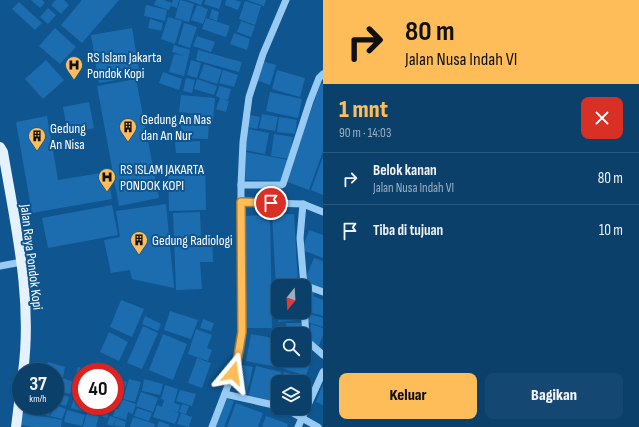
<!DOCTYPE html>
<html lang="id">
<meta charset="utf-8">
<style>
:root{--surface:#0b406b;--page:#144771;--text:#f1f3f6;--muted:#9aafc1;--line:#2b597e;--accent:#ffbd5a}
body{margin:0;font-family:"Sofia Sans Condensed",sans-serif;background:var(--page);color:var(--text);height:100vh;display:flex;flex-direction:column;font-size:15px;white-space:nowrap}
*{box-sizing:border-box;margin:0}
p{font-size:13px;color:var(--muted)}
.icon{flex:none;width:22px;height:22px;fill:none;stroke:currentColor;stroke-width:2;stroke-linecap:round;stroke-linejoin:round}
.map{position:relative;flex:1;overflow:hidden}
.panel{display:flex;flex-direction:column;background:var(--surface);width:316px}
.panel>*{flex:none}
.hud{background:#ffbd5a;color:#111;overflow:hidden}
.needle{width:26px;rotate:198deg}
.controls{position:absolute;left:271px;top:279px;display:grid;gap:8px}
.controls a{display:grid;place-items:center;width:40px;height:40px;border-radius:8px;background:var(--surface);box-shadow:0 1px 3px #0004,0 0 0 1px var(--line);font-size:20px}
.speed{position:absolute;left:12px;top:363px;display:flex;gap:8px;font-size:20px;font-weight:700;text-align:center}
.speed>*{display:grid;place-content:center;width:52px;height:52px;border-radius:50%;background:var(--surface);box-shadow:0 1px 3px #0004,0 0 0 1px var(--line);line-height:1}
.speed small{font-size:10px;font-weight:400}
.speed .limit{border:6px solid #d22;background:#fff;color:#111}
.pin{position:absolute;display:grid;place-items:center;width:34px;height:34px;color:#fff;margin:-17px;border:2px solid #fff;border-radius:50%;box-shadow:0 1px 4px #0007}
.me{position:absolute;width:44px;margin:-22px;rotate:16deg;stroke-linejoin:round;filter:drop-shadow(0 0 3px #0008)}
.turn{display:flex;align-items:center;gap:14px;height:84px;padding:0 16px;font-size:18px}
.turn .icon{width:52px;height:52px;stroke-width:2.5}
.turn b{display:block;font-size:28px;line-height:34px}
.round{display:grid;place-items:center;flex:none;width:42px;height:42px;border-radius:8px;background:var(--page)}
.overview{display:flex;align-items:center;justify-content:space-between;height:68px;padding:0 16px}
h1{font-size:24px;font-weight:800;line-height:30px;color:var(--accent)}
.primary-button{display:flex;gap:8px;margin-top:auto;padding:8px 16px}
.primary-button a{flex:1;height:46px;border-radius:8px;background:var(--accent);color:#111;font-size:16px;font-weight:800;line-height:46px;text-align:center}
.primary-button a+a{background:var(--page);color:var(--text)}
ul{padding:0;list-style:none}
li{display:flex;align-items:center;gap:12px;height:52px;padding:0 16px;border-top:1px solid var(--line)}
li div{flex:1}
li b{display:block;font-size:15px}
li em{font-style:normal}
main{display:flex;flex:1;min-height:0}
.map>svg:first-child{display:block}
</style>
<main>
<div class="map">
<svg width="323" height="427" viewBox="0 0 323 427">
<rect width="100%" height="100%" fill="#0f558f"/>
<!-- building -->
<g fill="#1c6daf">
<path d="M31,0H42L45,3L40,8Z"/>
<path d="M56,0H64L69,5L61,14L51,5Z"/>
<path d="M82,0H119L82,43L61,25Z"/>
<path d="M156,0H164L172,3L169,10L154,5Z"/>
<path d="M173,0H179L177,8L171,6Z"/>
<path d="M180,0L194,4L189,22L175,18Z"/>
<path d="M187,0H203L201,5Z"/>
<path d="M206,0H222L219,9L204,4Z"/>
<path d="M226,0H235L241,2L238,10L225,5Z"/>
<path d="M247,0H266L264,6Z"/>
<path d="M245,1L261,6L255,25L239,19Z"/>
<path d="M19,2L42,23L35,30L12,9Z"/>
<path d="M146,5L167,10L165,21L144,16Z"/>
<path d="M197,5L208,9L203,24L191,20Z"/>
<path d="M48,8L56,15L48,24L40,17Z"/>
<path d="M212,9L219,12L217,21L209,18Z"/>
<path d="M168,17L182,21L175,44L161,39Z"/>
<path d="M206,18L230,26L226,37L202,29Z"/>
<path d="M150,19L163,23L161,31L148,28Z"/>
<path d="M241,21L255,26L251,37L237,32Z"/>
<path d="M184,23L197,27L190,48L178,44Z"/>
<path d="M55,28L76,47L60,64L39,46Z"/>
<path d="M132,28L140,76L99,83L91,35Z"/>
<path d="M234,33L250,39L247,50L230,44Z"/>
<path d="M197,36L215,42L211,52L193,46Z"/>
<path d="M174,45L190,50L184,76L169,72L174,54L185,56L172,52Z"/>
<path d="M198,50L242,62L239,72L196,60Z"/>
<path d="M46,60L64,80L43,99L25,79Z"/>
<path d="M191,60L201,63L197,78L187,75Z"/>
<path d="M262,61L276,65L270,85L256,80Z"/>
<path d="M204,64L222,70L217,84L199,78Z"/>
<path d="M223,70L238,75L234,87L219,83Z"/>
<path d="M277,70L305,78L300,97L272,89Z"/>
<path d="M163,72L182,79L179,90L159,83Z"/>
<path d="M186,78L195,80L192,93L183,91Z"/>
<path d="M136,79L159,198L119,206L97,86Z"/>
<path d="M197,79L217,86L214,95L194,89Z"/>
<path d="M321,83L323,84V151L309,190L285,181Z"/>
<path d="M219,86L231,89L228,100L222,99L229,101L226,112L216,109L220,98L216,96Z"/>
<path d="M270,92L302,99L298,118L266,111Z"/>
<path d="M181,95L215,98L213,121L196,119L197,114L179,112Z"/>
<path d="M89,102L94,128L68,134L63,107Z"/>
<path d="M262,114L278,117L275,131L259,128Z"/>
<path d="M181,115H194V122L209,123L208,139L181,138Z"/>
<path d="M250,115L260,117L257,129L247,127Z"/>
<path d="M47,116L58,180L107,172L112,199L32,213L16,122Z"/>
<path d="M279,117L297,120L295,134L277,132Z"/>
<path d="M248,129L269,133L265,154L244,150Z"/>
<path d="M274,134L293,137L289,159L271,156Z"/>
<path d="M200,141V153H176L175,142Z"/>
<path d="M246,152L288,160L283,181L245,180Z"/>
<path d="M323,157V195L311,190Z"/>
<path d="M205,165L206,210L169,211L168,166Z"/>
<path d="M166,204L174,288L132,279L130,270L111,273L104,240L120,237L116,211Z"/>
<path d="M112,205L118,235L48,248L42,218Z"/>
<path d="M200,212L201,238L212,237L213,262H200L202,289L176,290L173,213Z"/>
<path d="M294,214L298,286H278V304H277L272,215Z"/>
<path d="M270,215L272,328H246L244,216Z"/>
<path d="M309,230L323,235V258L302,250Z"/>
<path d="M314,258L323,261V289L304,282Z"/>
<path d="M310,289L315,291L313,296L323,300V316L309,312L311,304L305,303Z"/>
<path d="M121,300L144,309L132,337L110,327Z"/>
<path d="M170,311L198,320L191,339L164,330Z"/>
<path d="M277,312H299L300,320L278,322Z"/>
<path d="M310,314L323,318V327L307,322Z"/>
<path d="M145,316L161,324L158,331L142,324Z"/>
<path d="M203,319L214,323L211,331L200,328Z"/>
<path d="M286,323H301V334H287Z"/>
<path d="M311,324L323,328V335L319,346L309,343Z"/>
<path d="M143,326L158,333L142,369L127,363Z"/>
<path d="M196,329L212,335L207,348L212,350L208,361L188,354Z"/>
<path d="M109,332L128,342L119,361L100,352Z"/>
<path d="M163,334L187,344L173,380L149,370Z"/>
<path d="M251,334L278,339V360L277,367L246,361Z"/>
<path d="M304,353L312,356L306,376L282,368L284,360H304Z"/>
<path d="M197,358L211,363L202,388L188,383Z"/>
<path d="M48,362L65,367L63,377L55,375V372H45Z"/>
<path d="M243,365L253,367L246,397L236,395Z"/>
<path d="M256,366L281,372L274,403L248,397Z"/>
<path d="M78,367L93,372H81V382L74,380Z"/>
<path d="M284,372L307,379L304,388V382H281Z"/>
<path d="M62,378L74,382L70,394L58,391Z"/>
<path d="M115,378L127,382L121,399L136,404L133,414L128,412L126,420L113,416L115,409H118L120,404L115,402Z"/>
<path d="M129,379L141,382L135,402L123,399Z"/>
<path d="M144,379L163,384L160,395L142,391Z"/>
<path d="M79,384H81V396L75,394Z"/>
<path d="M323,384V405L316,402Z"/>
<path d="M165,385L178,389L174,403L180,405L178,412L171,410L179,413L175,424L153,417L157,405L162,407L164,400L161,399Z"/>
<path d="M180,390L196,394L192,406L176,401Z"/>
<path d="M141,392L158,398L153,412L136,406Z"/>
<path d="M57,393L69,397L66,406L55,403Z"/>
<path d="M74,397L81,399V406H87L86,412L71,408Z"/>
<path d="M224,397L234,401L224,427H213Z"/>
<path d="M236,403L263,413L258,427H227Z"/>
<path d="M182,404L189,406L186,414L179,412Z"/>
<path d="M55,405L66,409L62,419L50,416Z"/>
<path d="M21,406H37L36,413L18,410Z"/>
<path d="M38,406H52L49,416L36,412Z"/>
<path d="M89,406H101L99,415L87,411Z"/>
<path d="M103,406H111L107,418L100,416Z"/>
<path d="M137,408L152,413L149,421L134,416Z"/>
<path d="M67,410L85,415L82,426L64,422Z"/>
<path d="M87,412L99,415L96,427H83Z"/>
<path d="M23,413L62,420L61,427H33L21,425Z"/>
<path d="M181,413L192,417L189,427L177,424Z"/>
<path d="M110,416L116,418L113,426L107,424Z"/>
<path d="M266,416L288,424L287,427H262Z"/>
<path d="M133,417L155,424L154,427H130Z"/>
<path d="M116,418L126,422L125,427L114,426Z"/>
<path d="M159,421L170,425L169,427H157Z"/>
</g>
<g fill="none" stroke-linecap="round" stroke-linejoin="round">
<!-- minor -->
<g stroke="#98cbf3" stroke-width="7">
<path d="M241,185H281L283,184L310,101L319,78L323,74"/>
<path d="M241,202L303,204L323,212"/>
<path d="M303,204L300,238L304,286"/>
<path d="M0,266L22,262"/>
<path d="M304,285L323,292"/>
<path d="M304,303L306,340L323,355"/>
<path d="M225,394L278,406"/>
<path d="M284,408L318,427"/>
<path d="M212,427L237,362L242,332L243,311L241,251V185L243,142L249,97L263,54L286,0"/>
<path d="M298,427L323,372"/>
</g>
<!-- major -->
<g stroke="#e4f1ff" stroke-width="10">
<path d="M0,147L3,152C15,224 33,298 23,372"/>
<path d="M16,427L21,387"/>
</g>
</g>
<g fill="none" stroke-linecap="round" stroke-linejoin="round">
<defs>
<path id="route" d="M233,373L237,362L242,332L241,202L271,203"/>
</defs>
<!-- route casing -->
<use href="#route" stroke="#a67b3a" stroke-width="10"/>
<!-- route -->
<use href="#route" stroke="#ffbd5a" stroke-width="7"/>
</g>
<!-- icons -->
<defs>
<symbol id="hospital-pin" viewBox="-11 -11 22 30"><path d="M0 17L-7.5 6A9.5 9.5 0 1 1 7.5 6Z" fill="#ffbd5a" stroke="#0f558f"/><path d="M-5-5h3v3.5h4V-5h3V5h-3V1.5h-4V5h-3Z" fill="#111"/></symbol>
<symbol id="building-pin" viewBox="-11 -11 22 30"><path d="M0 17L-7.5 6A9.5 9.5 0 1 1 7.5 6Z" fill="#ffbd5a" stroke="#0f558f"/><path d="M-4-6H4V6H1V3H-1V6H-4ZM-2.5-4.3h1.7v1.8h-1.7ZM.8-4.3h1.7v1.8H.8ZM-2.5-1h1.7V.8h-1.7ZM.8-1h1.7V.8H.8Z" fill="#111"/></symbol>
</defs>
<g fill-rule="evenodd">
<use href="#hospital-pin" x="64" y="55" width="20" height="27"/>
<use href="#building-pin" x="118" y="117" width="20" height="27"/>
<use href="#building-pin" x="27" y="126" width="20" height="27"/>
<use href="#hospital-pin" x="97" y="167" width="20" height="27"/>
<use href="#building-pin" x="129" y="230" width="20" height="27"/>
</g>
<g text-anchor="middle" stroke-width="4" stroke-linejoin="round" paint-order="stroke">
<!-- poi labels -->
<g font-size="14" fill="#fff" stroke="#0f558f" text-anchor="start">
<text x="87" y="62">RS Islam Jakarta<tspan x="87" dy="16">Pondok Kopi</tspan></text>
<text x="141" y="124">Gedung An Nas<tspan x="141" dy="16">dan An Nur</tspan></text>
<text x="50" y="133">Gedung<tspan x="50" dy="16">An Nisa</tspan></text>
<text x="120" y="174">RS ISLAM JAKARTA<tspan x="120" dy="16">PONDOK KOPI</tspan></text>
<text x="152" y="245">Gedung Radiologi</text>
</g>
<!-- street labels -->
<g font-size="14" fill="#fff" stroke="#0f558f">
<text transform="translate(32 257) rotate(83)" y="5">Jalan Raya Pondok Kopi</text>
</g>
</g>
</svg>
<div class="controls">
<a><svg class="needle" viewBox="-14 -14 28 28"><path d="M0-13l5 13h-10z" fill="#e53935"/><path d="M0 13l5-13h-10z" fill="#9aafc1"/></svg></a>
<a><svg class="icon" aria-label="search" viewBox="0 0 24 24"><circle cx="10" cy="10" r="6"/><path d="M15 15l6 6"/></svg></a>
<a><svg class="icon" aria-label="layers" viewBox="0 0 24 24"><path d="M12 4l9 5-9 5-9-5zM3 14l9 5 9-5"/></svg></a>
</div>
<div class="speed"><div>37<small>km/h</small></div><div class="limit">40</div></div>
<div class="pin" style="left:271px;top:203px;background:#d93025"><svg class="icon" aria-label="arrive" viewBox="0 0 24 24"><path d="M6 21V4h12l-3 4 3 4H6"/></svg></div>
<svg class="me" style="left:233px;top:373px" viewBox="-20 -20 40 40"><path d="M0-17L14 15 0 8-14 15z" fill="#ffbd5a" stroke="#fff" stroke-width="4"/></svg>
</div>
<section class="panel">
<div class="hud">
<div class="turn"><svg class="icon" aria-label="right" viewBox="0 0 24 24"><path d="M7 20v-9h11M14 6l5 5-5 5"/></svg><div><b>80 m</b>Jalan Nusa Indah VI</div></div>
</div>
<div class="overview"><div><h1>1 mnt</h1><p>90 m · 14:03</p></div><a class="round" style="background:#d93025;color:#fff"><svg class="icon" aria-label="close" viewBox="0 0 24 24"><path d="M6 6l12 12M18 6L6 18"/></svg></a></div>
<ul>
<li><svg class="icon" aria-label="right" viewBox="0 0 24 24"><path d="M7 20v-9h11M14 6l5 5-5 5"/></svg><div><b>Belok kanan</b><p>Jalan Nusa Indah VI</p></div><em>80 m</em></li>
<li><svg class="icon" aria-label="arrive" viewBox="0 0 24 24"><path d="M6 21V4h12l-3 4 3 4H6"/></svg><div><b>Tiba di tujuan</b></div><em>10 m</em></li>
</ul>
<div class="primary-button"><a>Keluar</a><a>Bagikan</a></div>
</section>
</main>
